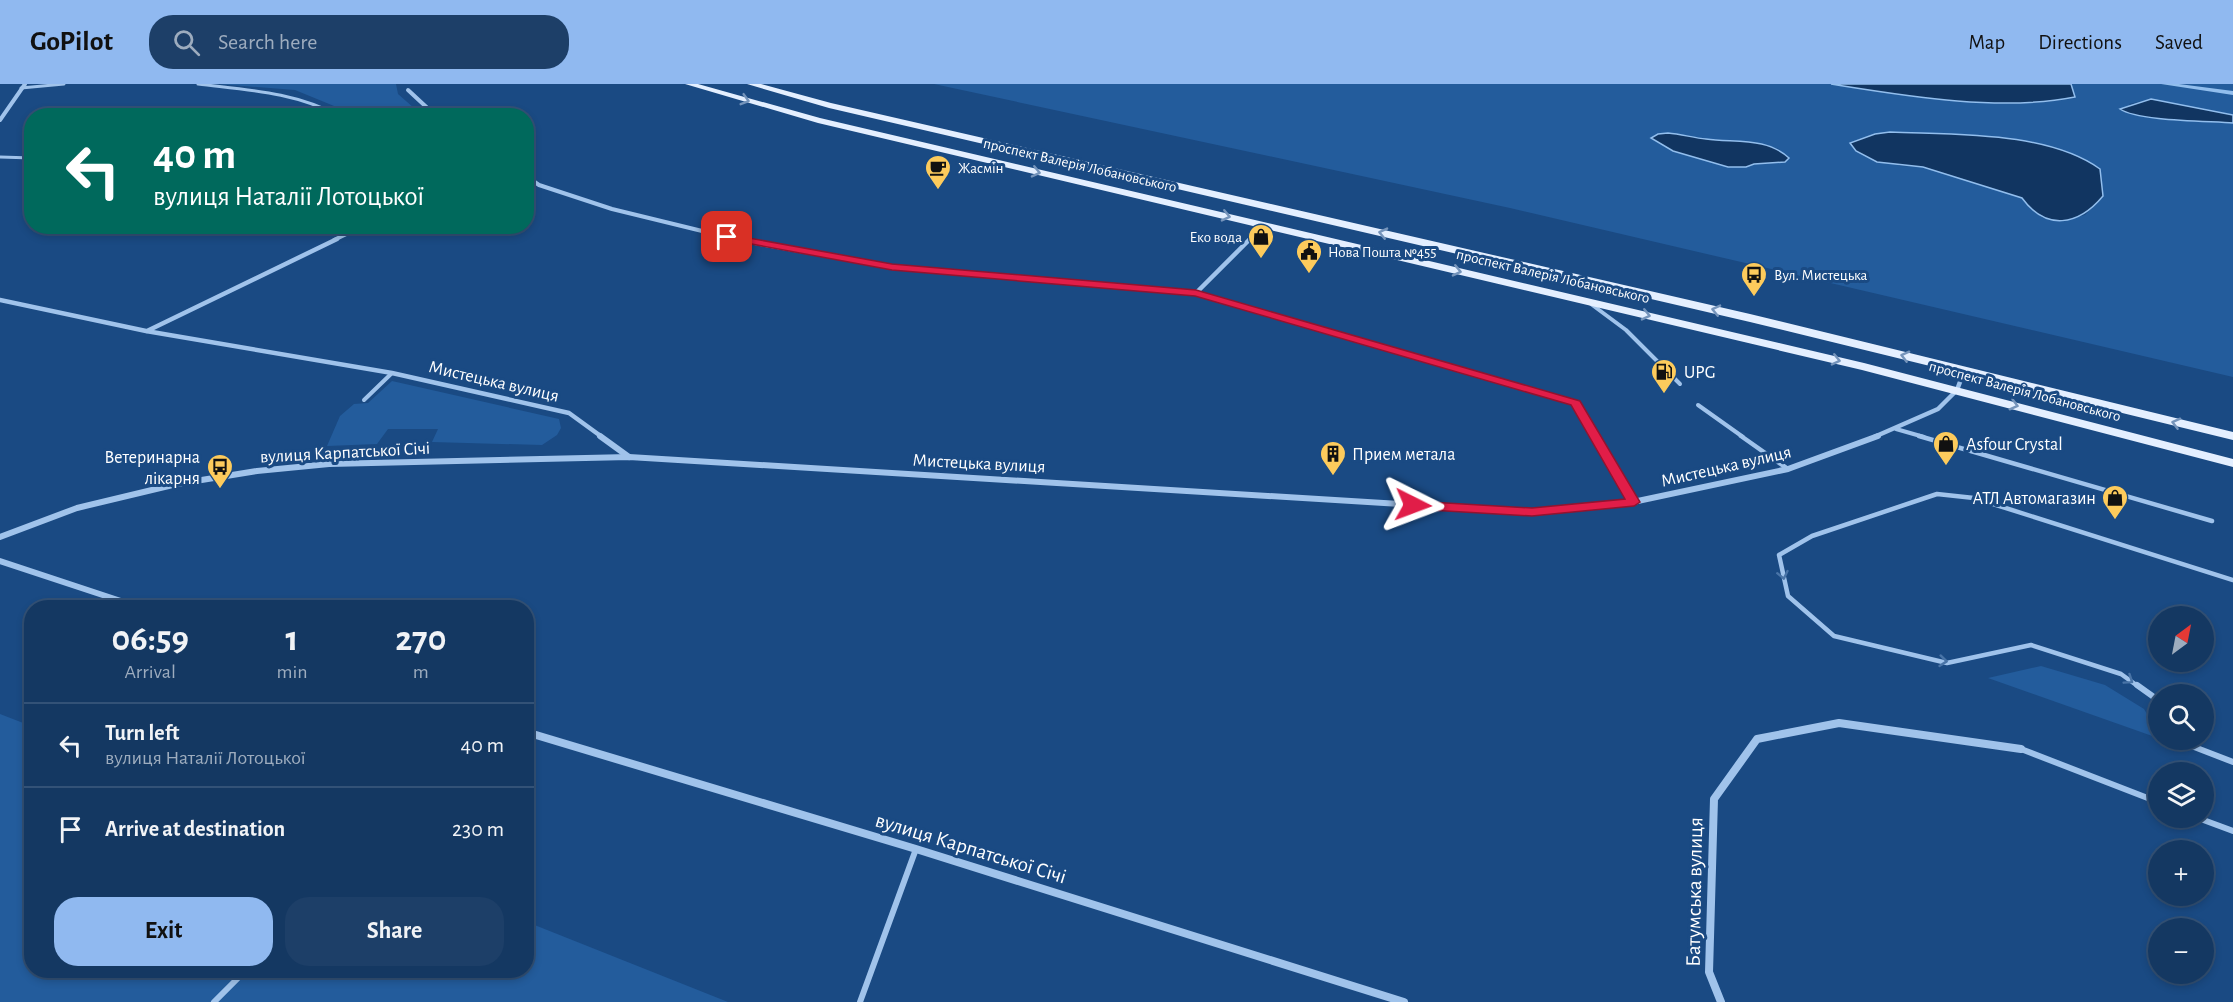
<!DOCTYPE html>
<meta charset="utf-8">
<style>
:root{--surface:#143862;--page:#1d3f68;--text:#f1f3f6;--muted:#9dacbe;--line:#335277;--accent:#90b9f0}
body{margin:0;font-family:"Alegreya Sans",sans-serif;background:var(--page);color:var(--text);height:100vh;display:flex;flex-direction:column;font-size:22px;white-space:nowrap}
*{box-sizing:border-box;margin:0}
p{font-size:20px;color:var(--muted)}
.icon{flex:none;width:33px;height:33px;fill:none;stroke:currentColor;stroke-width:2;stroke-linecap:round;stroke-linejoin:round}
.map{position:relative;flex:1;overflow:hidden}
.details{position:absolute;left:24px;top:516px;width:510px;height:378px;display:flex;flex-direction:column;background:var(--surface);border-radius:24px;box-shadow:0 3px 9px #0003,0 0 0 2px var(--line)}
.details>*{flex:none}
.top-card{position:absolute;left:24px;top:24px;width:510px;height:126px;border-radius:24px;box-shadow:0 3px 9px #0003,0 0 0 2px var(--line);background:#00695c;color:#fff;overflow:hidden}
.needle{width:39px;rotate:32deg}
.controls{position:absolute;left:2148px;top:522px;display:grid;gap:12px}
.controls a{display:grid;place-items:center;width:66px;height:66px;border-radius:50%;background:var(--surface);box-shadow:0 3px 9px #0003,0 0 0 2px var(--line);font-size:30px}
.pin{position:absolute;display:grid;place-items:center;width:51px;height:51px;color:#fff;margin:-26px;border-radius:12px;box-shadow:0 3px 9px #0006}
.me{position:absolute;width:66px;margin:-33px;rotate:93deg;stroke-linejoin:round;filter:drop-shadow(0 0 4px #0008)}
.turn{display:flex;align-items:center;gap:21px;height:126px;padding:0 30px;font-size:27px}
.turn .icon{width:78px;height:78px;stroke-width:2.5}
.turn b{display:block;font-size:42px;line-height:51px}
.eta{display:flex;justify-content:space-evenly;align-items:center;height:102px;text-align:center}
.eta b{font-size:36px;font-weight:700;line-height:42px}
.action{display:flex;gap:12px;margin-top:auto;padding:12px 30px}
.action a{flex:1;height:69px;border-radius:24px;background:var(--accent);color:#111;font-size:24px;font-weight:700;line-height:69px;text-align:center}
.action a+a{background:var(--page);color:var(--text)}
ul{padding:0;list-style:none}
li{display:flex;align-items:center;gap:18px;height:84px;padding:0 30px;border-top:2px solid var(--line)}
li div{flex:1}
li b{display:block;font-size:22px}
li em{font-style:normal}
header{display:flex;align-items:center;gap:36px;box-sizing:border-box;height:84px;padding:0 30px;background:var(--accent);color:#111}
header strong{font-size:28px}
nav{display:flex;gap:33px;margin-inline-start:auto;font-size:21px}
.search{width:420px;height:54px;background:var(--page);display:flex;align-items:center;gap:15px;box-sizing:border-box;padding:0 21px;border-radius:24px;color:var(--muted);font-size:22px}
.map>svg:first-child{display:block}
</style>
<header>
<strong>GoPilot</strong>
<div class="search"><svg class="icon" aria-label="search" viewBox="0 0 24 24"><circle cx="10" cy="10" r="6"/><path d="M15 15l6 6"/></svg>Search here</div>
<nav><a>Map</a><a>Directions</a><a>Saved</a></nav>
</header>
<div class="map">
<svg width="2233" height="918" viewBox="0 0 2233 918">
<rect width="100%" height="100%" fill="#1a4a83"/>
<!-- green -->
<g fill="#235c9c" fill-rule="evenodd">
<path d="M219,0H396L398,10L422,31H356L295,6Z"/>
<path d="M934,0H1831C1906,12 2000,28 2075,14L2071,0H2233V31L2151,15L2129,20L2142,32L2233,39V293L1510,124ZM1890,48L2001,55L2042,61L2103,113L2085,131L2063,137L2043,134L2029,123L2022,114L1964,94L1923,83L1900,82L1850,59L1875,50ZM1668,49L1707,55L1754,58L1779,65L1785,78L1753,80L1746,83L1673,67L1665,60Z"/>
<path d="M392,297L559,335L561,344L557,351L542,361L432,358L438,345H388L377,360L327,362L340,332L354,320L368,319Z"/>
<path d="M2041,582L2105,601L2144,625L2158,649V654L1988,594Z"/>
<path d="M0,630L31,642L32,886H526L527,838L728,918H0Z"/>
</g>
<!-- water -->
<g fill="#113561" stroke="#92beed" stroke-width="1.5">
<path d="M1831,0H2071L2075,13C2000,28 1906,12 1831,0Z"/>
<path d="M2151,15L2233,31V39C2208,37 2137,37 2120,25Z"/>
<path d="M1890,48C1954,51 2047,47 2100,85L2103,112C2078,142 2046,147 2022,114L1923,83L1877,78L1856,67L1850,59L1875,50Z"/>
<path d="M1668,49C1681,50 1694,54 1706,55C1735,59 1767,53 1789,74L1785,78L1754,80L1746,83H1728L1673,67L1651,54L1658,50Z"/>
</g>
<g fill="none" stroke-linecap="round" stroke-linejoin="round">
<!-- stream -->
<path fill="#92beed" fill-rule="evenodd" d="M2161,0H2179L2233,7V11Z"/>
<!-- service-far3 -->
<g stroke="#a0c3eb" stroke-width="3">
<path d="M198,0C247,6 295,8 339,32"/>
<path d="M21,4L64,0"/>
<path d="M0,73L32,74"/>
</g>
<!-- service-far2 -->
<g stroke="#a0c3eb" stroke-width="4">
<path d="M1591,220L1626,246L1680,300"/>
<path d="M364,316L392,289"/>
<path d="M1698,321L1743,353"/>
<path d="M1896,345L1924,353"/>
</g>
<!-- service-far1 -->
<g stroke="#a0c3eb" stroke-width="4.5">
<path d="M1741,352L1788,385"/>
<path d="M1919,352L2212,437"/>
<path d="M2139,603L2121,590L2031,561L1947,579L1834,552L1788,512L1779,471L1812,452L1937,410L1974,414L2233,496"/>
</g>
<!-- service -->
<g stroke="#a0c3eb" stroke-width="6">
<path d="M2137,601L2158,616"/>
<path d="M2186,656L2189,661L2233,678"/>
<path d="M2021,665L2158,718"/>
<path d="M2198,734L2233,747"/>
<path d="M214,918L246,886"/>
<path d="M860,918L916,765"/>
</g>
<!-- minor-far3 -->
<g stroke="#a0c3eb" stroke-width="4">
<path d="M408,6L436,32"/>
<path d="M0,36L25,0"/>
<path d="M526,92L539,101L612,125L739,156"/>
<path d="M334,156L363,142"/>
<path d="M1249,156L1264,141"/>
</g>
<!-- minor-far2 -->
<g stroke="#a0c3eb" stroke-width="4.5">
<path d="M733,155L892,183L1196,209L1576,319L1596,353"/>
<path d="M1196,209L1250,155"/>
<path d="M0,216L146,247L392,289L569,329L602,353"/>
<path d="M147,247L337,155"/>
<path d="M1874,353L1938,325L1957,306L1964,287"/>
</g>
<!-- minor-far1 -->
<g stroke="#a0c3eb" stroke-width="6">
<path d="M600,352L629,373"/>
<path d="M1595,352L1633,418"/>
<path d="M0,453L77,424L177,400L257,387L329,380L629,373L1531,428L1633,418L1788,385L1878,352"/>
<path d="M0,477L142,524"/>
</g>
<!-- minor -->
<g stroke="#a0c3eb" stroke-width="8">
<path d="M526,648L916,765L1404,918"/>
<path d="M1721,918L1709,888L1714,715L1757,655L1839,639L2021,665"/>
</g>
<!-- primary -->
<g fill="#e4efff" fill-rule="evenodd">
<path d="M685,0H698L820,34L1864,279L2233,375V383L1862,286L818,39Z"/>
<path d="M747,0H761L831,19L1750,230L2233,348V356L1750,238L829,24Z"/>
</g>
</g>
<!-- one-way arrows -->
<defs><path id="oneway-chevron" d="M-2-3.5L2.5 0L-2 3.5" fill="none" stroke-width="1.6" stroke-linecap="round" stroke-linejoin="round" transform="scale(1.5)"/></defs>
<g stroke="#7594bb">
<use href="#oneway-chevron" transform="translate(745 16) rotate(16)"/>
<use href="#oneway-chevron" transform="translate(1036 88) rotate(13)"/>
<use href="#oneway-chevron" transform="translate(1226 132) rotate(13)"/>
<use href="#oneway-chevron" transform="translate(1383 149) rotate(-167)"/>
<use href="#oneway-chevron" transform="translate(1457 187) rotate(13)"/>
<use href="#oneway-chevron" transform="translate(1716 226) rotate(-167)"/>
<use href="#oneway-chevron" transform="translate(1646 231) rotate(13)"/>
<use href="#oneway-chevron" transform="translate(1905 272) rotate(-166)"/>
<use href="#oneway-chevron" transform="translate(1836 276) rotate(13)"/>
<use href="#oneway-chevron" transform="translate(2014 321) rotate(15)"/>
<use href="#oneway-chevron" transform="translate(2176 339) rotate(-166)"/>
</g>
<g stroke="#4974a7">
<use href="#oneway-chevron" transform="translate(1783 491) rotate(78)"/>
<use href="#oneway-chevron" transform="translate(1943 577) rotate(6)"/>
<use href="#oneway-chevron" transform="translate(2129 596) rotate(34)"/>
</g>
<!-- route -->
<path fill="#e11d48" stroke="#92132f" stroke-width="1.5" d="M727,150L892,180L1196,206L1580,317L1640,418L1634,422L1532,432L1413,425L1406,421L1413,417L1532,424L1625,415L1571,321L1195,212L892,186L724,155V151Z"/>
<!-- icons -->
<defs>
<symbol id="cafe-pin" viewBox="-11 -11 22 30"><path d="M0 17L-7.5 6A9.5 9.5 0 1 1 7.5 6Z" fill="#fdcb5c" stroke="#1a4a83"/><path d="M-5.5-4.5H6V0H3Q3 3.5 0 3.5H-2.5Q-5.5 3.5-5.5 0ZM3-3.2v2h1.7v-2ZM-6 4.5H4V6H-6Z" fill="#111"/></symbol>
<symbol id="shop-pin" viewBox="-11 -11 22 30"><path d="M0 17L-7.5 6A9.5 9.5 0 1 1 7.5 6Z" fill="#fdcb5c" stroke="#1a4a83"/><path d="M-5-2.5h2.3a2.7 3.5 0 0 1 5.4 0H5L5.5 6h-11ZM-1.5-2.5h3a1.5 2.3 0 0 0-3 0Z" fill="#111"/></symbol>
<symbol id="civic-pin" viewBox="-11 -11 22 30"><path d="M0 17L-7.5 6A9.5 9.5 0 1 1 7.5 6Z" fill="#fdcb5c" stroke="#1a4a83"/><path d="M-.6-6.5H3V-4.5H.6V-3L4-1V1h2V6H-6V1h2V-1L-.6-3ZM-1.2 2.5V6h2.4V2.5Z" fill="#111"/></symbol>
<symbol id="bus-pin" viewBox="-11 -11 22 30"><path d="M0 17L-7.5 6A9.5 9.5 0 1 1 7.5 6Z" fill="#fdcb5c" stroke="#1a4a83"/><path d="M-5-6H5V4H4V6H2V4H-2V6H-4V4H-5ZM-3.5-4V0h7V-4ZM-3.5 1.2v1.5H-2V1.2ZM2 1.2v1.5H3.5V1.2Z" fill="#111"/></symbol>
<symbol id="fuel-pin" viewBox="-11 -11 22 30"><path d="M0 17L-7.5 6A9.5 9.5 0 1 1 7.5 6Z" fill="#fdcb5c" stroke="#1a4a83"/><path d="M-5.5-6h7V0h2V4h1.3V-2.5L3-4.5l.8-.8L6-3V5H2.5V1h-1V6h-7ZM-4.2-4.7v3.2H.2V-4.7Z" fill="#111"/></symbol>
<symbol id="building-pin" viewBox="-11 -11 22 30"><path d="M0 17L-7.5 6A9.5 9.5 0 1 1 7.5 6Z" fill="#fdcb5c" stroke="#1a4a83"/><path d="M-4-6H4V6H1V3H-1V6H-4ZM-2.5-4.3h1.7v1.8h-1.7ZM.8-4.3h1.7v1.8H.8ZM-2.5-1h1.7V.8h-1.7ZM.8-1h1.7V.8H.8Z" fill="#111"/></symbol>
</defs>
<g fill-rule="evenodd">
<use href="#cafe-pin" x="923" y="69" width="30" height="40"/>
<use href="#shop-pin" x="1246" y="138" width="30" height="40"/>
<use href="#civic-pin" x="1294" y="153" width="30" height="40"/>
<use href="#bus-pin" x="1739" y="176" width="30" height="40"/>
<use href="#fuel-pin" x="1649" y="273" width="30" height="40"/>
<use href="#shop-pin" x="1931" y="345" width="30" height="40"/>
<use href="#building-pin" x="1318" y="355" width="30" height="40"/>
<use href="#bus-pin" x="205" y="368" width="30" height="40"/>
<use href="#shop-pin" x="2100" y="399" width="30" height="40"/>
</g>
<g text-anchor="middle" stroke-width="6" stroke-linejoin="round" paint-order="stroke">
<!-- far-street labels -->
<g font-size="15" fill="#fff" stroke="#1a4a83">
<text transform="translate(1080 81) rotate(13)" y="5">проспект Валерія Лобановського</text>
<text transform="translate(1553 192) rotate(13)" y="5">проспект Валерія Лобановського</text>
<text transform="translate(2025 307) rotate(15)" y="5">проспект Валерія Лобановського</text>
</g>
<!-- far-poi labels -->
<g font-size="15" fill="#fff" stroke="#1a4a83" text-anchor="start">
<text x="958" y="89">Жасмін</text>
<text x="1242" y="158" text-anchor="end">Еко вода</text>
<text x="1328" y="173">Нова Пошта №455</text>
<text x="1774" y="196">Вул. Мистецька</text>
</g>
<!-- poi labels -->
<g font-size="18" fill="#fff" stroke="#1a4a83" text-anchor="start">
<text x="1684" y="294">UPG</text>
<text x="1966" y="366">Asfour Crystal</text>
<text x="1352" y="376">Прием метала</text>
<text x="200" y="379" text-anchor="end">Ветеринарна<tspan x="200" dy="21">лікарня</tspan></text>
<text x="2096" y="420" text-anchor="end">АТЛ Автомагазин</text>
</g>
<!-- street labels -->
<g font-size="18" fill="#fff" stroke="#1a4a83">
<text transform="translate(494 297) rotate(13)" y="6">Мистецька вулиця</text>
<text transform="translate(345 368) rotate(-3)" y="6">вулиця Карпатської Січі</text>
<text transform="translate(979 379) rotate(3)" y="6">Мистецька вулиця</text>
<text transform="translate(1726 382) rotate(-13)" y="6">Мистецька вулиця</text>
</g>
<!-- near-street labels -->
<g font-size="21" fill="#fff" stroke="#1a4a83">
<text transform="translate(971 764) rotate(17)" y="7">вулиця Карпатської Січі</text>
<text transform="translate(1694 808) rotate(-89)" y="7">Батумська вулиця</text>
</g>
</g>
</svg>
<div class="controls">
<a><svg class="needle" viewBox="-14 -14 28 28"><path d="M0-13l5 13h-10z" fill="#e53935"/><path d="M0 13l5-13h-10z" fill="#9dacbe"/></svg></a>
<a><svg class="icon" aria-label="search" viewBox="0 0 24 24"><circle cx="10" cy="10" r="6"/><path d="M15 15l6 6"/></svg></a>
<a><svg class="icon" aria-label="layers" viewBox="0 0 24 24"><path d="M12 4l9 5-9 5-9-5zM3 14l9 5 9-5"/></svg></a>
<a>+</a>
<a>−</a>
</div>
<div class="pin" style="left:727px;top:153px;background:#d93025"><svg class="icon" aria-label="arrive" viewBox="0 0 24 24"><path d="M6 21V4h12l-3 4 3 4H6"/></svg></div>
<svg class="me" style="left:1413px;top:421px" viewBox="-20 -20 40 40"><path d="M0-17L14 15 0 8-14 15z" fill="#e11d48" stroke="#fff" stroke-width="4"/></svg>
<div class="top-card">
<div class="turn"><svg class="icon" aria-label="left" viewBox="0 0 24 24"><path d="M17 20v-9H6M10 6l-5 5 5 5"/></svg><div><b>40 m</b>вулиця Наталії Лотоцької</div></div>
</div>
<section class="details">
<div class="eta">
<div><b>06:59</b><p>Arrival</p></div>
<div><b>1</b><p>min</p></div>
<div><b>270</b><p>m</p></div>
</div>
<ul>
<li><svg class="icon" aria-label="left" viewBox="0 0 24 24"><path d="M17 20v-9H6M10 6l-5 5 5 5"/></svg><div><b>Turn left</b><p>вулиця Наталії Лотоцької</p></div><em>40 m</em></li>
<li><svg class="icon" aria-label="arrive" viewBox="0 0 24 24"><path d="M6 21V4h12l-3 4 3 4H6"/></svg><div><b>Arrive at destination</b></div><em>230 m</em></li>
</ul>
<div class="action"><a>Exit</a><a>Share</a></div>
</section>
</div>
